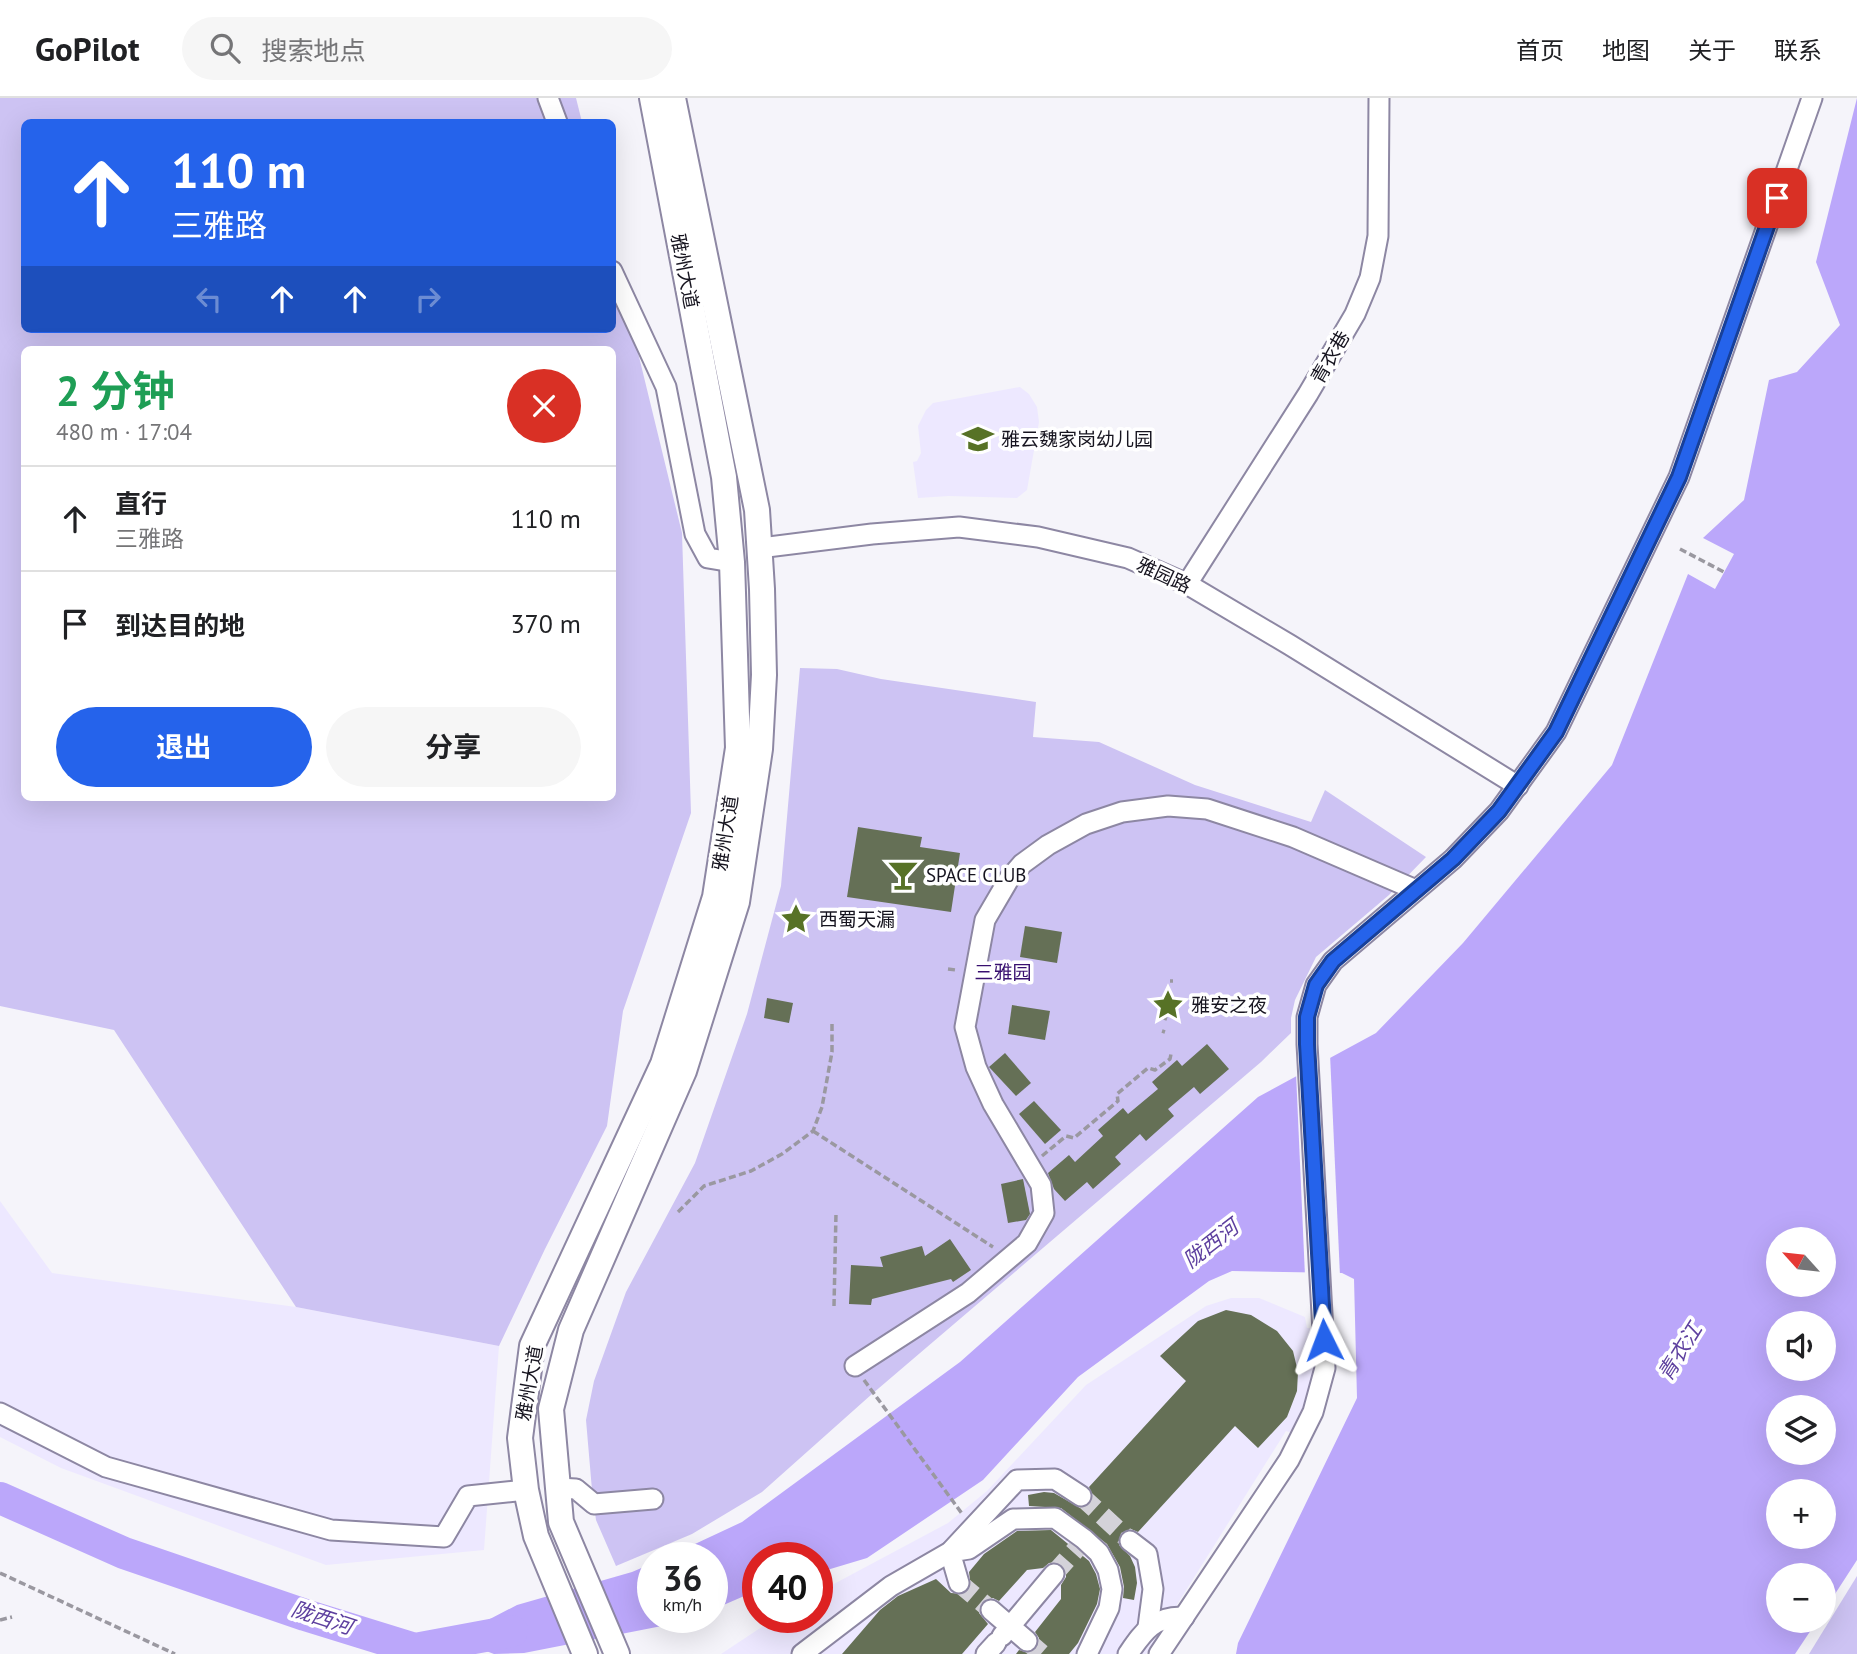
<!DOCTYPE html>
<html lang="zh">
<meta charset="utf-8">
<style>
:root{--surface:#fff;--page:#f6f6f6;--text:#202124;--muted:#757577;--line:#e0e0e0;--accent:#2563eb}
body{margin:0;font-family:"PT Sans","Noto Sans SC",sans-serif;background:var(--page);color:var(--text);height:100vh;display:flex;flex-direction:column;font-size:26px;white-space:nowrap}
*{box-sizing:border-box;margin:0}
p{font-size:23px;color:var(--muted)}
.icon{flex:none;width:38px;height:38px;fill:none;stroke:currentColor;stroke-width:2;stroke-linecap:round;stroke-linejoin:round}
.map{position:relative;flex:1;overflow:hidden}
.side{position:absolute;left:21px;top:248px;width:595px;height:455px;display:flex;flex-direction:column;background:var(--surface);border-radius:10px;box-shadow:0 7px 28px #0002}
.side>*{flex:none}
.guide{position:absolute;left:21px;top:21px;width:595px;height:214px;border-radius:10px;box-shadow:0 7px 28px #0002;background:#2563eb;color:#fff;overflow:hidden}
.needle{width:46px;rotate:297deg}
.tools{position:absolute;left:1766px;top:1129px;display:grid;gap:14px}
.tools a{display:grid;place-items:center;width:70px;height:70px;border-radius:50%;background:var(--surface);box-shadow:0 7px 28px #0002;font-size:35px}
.speed{position:absolute;left:637px;top:1444px;display:flex;gap:14px;font-size:35px;font-weight:700;text-align:center}
.speed>*{display:grid;place-content:center;width:91px;height:91px;border-radius:50%;background:var(--surface);box-shadow:0 7px 28px #0002;line-height:1}
.speed small{font-size:18px;font-weight:400}
.speed .limit{border:10px solid #d22;background:#fff;color:#111}
.pin{position:absolute;display:grid;place-items:center;width:60px;height:60px;color:#fff;margin:-30px;border-radius:14px;box-shadow:0 4px 10px #0006}
.me{position:absolute;width:77px;margin:-38px;rotate:357deg;stroke-linejoin:round;filter:drop-shadow(0 0 5px #0008)}
.turn{display:flex;align-items:center;gap:24px;height:147px;padding:0 35px;font-size:32px}
.turn .icon{width:91px;height:91px;stroke-width:2.5}
.turn b{display:block;font-size:49px;line-height:60px}
.lanes{display:flex;align-items:center;height:66px;padding:0 35px;background:#0003;justify-content:center;gap:35px;direction:ltr}
.lanes .off{opacity:.35}
.round{display:grid;place-items:center;flex:none;width:74px;height:74px;border-radius:37px;background:var(--page)}
.head{display:flex;align-items:center;justify-content:space-between;height:119px;padding:0 35px}
h1{font-size:42px;font-weight:700;line-height:52px;color:#1e9e55}
.action{display:flex;gap:14px;margin-top:auto;padding:14px 35px}
.action a{flex:1;height:80px;border-radius:42px;background:var(--accent);color:#fff;font-size:28px;font-weight:700;line-height:80px;text-align:center}
.action a+a{background:var(--page);color:var(--text)}
ul{padding:0;list-style:none}
li{display:flex;align-items:center;gap:21px;height:105px;padding:0 35px;border-top:2px solid var(--line)}
li div{flex:1}
li b{display:block;font-size:26px}
li em{font-style:normal}
header{display:flex;align-items:center;gap:42px;box-sizing:border-box;height:98px;padding:0 35px;background:var(--surface);border-bottom:2px solid var(--line)}
header strong{font-size:33px}
nav{display:flex;gap:38px;margin-inline-start:auto;font-size:24px}
.search{width:490px;height:63px;background:var(--page);display:flex;align-items:center;gap:18px;box-sizing:border-box;padding:0 24px;border-radius:38px;color:var(--muted);font-size:26px}
.map>svg:first-child{display:block}
</style>
<header>
<strong>GoPilot</strong>
<div class="search"><svg class="icon" aria-label="search" viewBox="0 0 24 24"><circle cx="10" cy="10" r="6"/><path d="M15 15l6 6"/></svg>搜索地点</div>
<nav><a>首页</a><a>地图</a><a>关于</a><a>联系</a></nav>
</header>
<div class="map">
<svg width="1857" height="1556" viewBox="0 0 1857 1556">
<rect width="100%" height="100%" fill="#f5f4fa"/>
<!-- built -->
<g fill="#ede8ff">
<path d="M1020,289L1029,296L1037,309L1039,324L1027,392L1017,400L949,398L918,400L913,364L917,363L921,355L918,328L926,312L933,305Z"/>
<path d="M0,1103L52,1175L296,1209L499,1248L484,1452L326,1467L61,1370L0,1339Z"/>
<path d="M1231,1200H1259L1305,1219L1307,1230H1314V1272L1303,1314L1292,1335L1286,1333L1146,1556H721L777,1519H817V1495L948,1425L987,1393L1086,1287L1206,1208Z"/>
</g>
<!-- green -->
<g fill="#cdc3f3" fill-rule="evenodd">
<path d="M0,0H576L582,24H24V231H612L613,152L682,435L691,715L623,913L607,1028L545,1151L499,1248L296,1209L114,932L0,908ZM24,252H612V700H24Z"/>
<path d="M800,570L837,571L881,581L1036,604L1033,639L1099,644L1195,687L1311,724L1325,692L1426,759L1389,797L1316,859L1295,902L1291,920V935L1261,964L872,1296L762,1394L692,1436L616,1468L596,1422L592,1392L586,1322L594,1283L626,1194L695,1065L747,916L781,788Z"/>
<path d="M1857,1478V1556H1809Z"/>
</g>
<!-- water -->
<g fill="#bba7fa" fill-rule="evenodd">
<path d="M1857,0V1462L1824,1513V1477H1778V1522L1817,1523L1795,1556H1236L1238,1545L1357,1300L1354,1181L1342,1175L1232,1173L1209,1183L1078,1279L983,1382L867,1460L817,1475V1460H758V1492L712,1512V1460H665L742,1424L960,1264L1258,999L1376,935L1463,845L1612,667L1688,476L1715,491L1734,456L1703,440L1744,402L1769,282L1797,274L1840,227L1816,164ZM1778,1141H1824V1186H1778ZM1778,1225H1824V1270H1778ZM1778,1309H1824V1354H1778ZM1778,1393H1824V1438H1778Z"/>
<path d="M653,1465V1519H692L667,1527L524,1555L494,1556L465,1545L488,1522L517,1507L632,1474Z"/>
</g>
<!-- pier -->
<path fill="#f5f4fa" d="M1330,956L1340,1178H1305L1296,975Z"/>
<g fill="none" stroke-linecap="round" stroke-linejoin="round">
<!-- river -->
<path stroke="#bba7fa" stroke-width="32" d="M0,1400L124,1455L305,1517L415,1551L512,1533"/>
</g>
<!-- building -->
<g fill="#657056">
<path d="M858,729L922,739L920,749L960,755L951,814L847,799Z"/>
<path d="M1025,828L1062,834L1057,865L1020,859Z"/>
<path d="M767,900L793,905L789,925L764,920Z"/>
<path d="M1012,907L1050,913L1045,942L1008,936Z"/>
<path d="M1207,946L1229,971L1200,996L1194,989L1168,1011L1174,1018L1146,1043L1140,1036L1115,1059L1121,1066L1093,1091L1087,1084L1065,1103L1054,1091L1048,1075L1069,1057L1075,1064L1103,1038L1098,1032L1123,1010L1128,1016L1158,991L1152,984L1177,962L1182,968Z"/>
<path d="M1005,955L1031,985L1016,998L989,969Z"/>
<path d="M1034,1003L1061,1032L1045,1046L1019,1016Z"/>
<path d="M1023,1081L1030,1116L1026,1122L1008,1125L1001,1086Z"/>
<path d="M950,1141L971,1172L953,1184L951,1181L872,1201L871,1207L849,1206L851,1167L883,1169L880,1159L922,1148L925,1158Z"/>
<path d="M1226,1212L1251,1217L1277,1233L1293,1253L1298,1274L1297,1293L1287,1319L1258,1350L1235,1328L1138,1434L1131,1431L1121,1435L1119,1447L1130,1458L1135,1469L1137,1485L1134,1502L1123,1500L1124,1489L1120,1469L1107,1446L1061,1410L1029,1408L1028,1397L1044,1394L1054,1395L1080,1410L1091,1405L1093,1398L1089,1389L1186,1283L1160,1258L1198,1223Z"/>
<path d="M1051,1432L1089,1463L1096,1476L1100,1491L1097,1506L1078,1545L1069,1556H1016L1019,1552L1030,1555L1037,1550L1039,1540L1035,1534L1061,1501V1487L1066,1479V1472L1062,1467L1055,1464L1049,1465L1043,1470L1027,1472L999,1503L993,1500L982,1504L979,1515L988,1526L962,1556H842L880,1512L898,1498L936,1481L951,1495L963,1496L971,1489L969,1474L984,1456L1017,1433Z"/>
</g>
<g fill="none" stroke-linecap="round" stroke-linejoin="round">
<!-- minor-tunnel -->
<g stroke="#d4d2d9" stroke-width="19" stroke-dasharray="19 10" stroke-linecap="butt">
<path d="M1081,1398L1130,1443"/>
<path d="M1054,1476L1078,1449"/>
<path d="M959,1485L991,1512"/>
<path d="M1027,1543L1042,1556"/>
</g>
<defs>
<g id="minor">
<path d="M548,0L557,24"/>
<path d="M612,173L666,289L695,436L708,460L732,464"/>
<path d="M760,450L872,436L959,429L1038,439L1128,460L1187,486L1290,547L1518,688"/>
<path d="M1187,486L1308,296L1355,216L1370,180L1378,138L1379,0"/>
<path d="M855,1268L968,1195L1027,1145L1044,1115L1041,1087L993,1006L976,969L965,929L985,822L1009,781L1022,766L1048,747L1086,726L1122,714L1168,708L1207,711L1293,739L1416,792"/>
<path d="M0,1315L106,1369L331,1432L444,1439L468,1398L526,1392"/>
<path d="M558,1390L576,1391L594,1406L653,1401"/>
<path d="M1130,1443L1147,1456L1153,1491L1148,1529"/>
<path d="M959,1485L950,1454L969,1451L1013,1421L1055,1420L1084,1441L1099,1455L1108,1472L1112,1491L1109,1510L1087,1556"/>
<path d="M991,1512L1027,1543"/>
<path d="M1002,1538L1054,1476"/>
<path d="M802,1556L891,1488L950,1454L1017,1382L1055,1381L1081,1398"/>
<path d="M986,1556L996,1545"/>
<path d="M1128,1556C1144,1533 1154,1518 1184,1519"/>
<path d="M1159,1556L1289,1362L1313,1314L1325,1270L1307,946V919L1316,887L1333,863L1453,761L1499,713L1556,634L1679,379L1812,0"/>
</g>
<g id="major">
<path d="M585,1556L536,1438L526,1392L520,1340L532,1248L663,966L715,799L738,650L732,464L724,379L652,0"/>
<path d="M617,1556L561,1424L551,1311L571,1232L684,973L737,804L760,651L764,577L762,491L757,412L673,0"/>
</g>
</defs>
<!-- minor casing -->
<use href="#minor" stroke="#8d87a3" stroke-width="23"/>
<!-- major casing -->
<use href="#major" stroke="#8d87a3" stroke-width="28"/>
<!-- path -->
<g stroke="#9a98a0" stroke-width="3.5" stroke-dasharray="7 3.5" stroke-linecap="butt">
<path d="M1680,451L1724,474"/>
<path d="M948,871L956,872"/>
<path d="M1170,883H1173"/>
<path d="M1164,920L1167,921"/>
<path d="M1162,933L1165,934"/>
<path d="M813,1033L993,1149"/>
<path d="M1042,1058L1066,1038L1074,1040L1118,1003L1117,996L1148,970L1155,972L1170,961L1171,956"/>
<path d="M678,1114L704,1088L751,1073L782,1056L813,1033L822,1009L832,954V923"/>
<path d="M834,1208L836,1115"/>
<path d="M864,1282L963,1417"/>
<path d="M0,1475L175,1556"/>
<path d="M0,1522L12,1519"/>
</g>
<!-- minor -->
<use href="#minor" stroke="#fff" stroke-width="19"/>
<!-- major -->
<use href="#major" stroke="#fff" stroke-width="24"/>
</g>
<g fill="none" stroke-linecap="round" stroke-linejoin="round">
<defs>
<path id="route" d="M1324,1242L1307,946V919L1316,887L1333,863L1453,761L1499,713L1556,634L1679,379L1777,100"/>
</defs>
<!-- route casing -->
<use href="#route" stroke="#184099" stroke-width="18"/>
<!-- route -->
<use href="#route" stroke="#2563eb" stroke-width="12"/>
</g>
<!-- icons -->
<defs>
<symbol id="school-bare" viewBox="-9 -9 18 18"><path d="M0-5L7-2L0 1L-7-2ZM-4 1L0 2.5L4 1V4Q0 6-4 4Z" fill="#577226" stroke="#fff" stroke-width="2.5" paint-order="stroke"/></symbol>
<symbol id="bar-bare" viewBox="-9 -9 18 18"><path d="M-6-5H6L.8 .8V4.5H3.5V6h-7V4.5H-.8V.8Z" fill="#577226" stroke="#fff" stroke-width="2.5" paint-order="stroke"/></symbol>
<symbol id="sight-bare" viewBox="-9 -9 18 18"><path d="M0-6L1.8-2.2L6-1.7L2.9 1.2L3.7 5.4L0 3.3L-3.7 5.4L-2.9 1.2L-6-1.7L-1.8-2.2Z" fill="#577226" stroke="#fff" stroke-width="2.5" paint-order="stroke"/></symbol>
</defs>
<g fill-rule="evenodd">
<use href="#school-bare" x="956" y="319" width="44" height="44"/>
<use href="#bar-bare" x="881" y="755" width="44" height="44"/>
<use href="#sight-bare" x="774" y="799" width="44" height="44"/>
<use href="#sight-bare" x="1146" y="885" width="44" height="44"/>
</g>
<g text-anchor="middle" stroke-width="7" stroke-linejoin="round" paint-order="stroke">
<!-- street labels -->
<g font-size="19" fill="#16141f" stroke="#fff">
<text transform="translate(685 173) rotate(79)" y="7">雅州大道</text>
<text transform="translate(1330 259) rotate(-60)" y="7">青衣巷</text>
<text transform="translate(1164 477) rotate(25)" y="7">雅园路</text>
<text transform="translate(725 735) rotate(-81)" y="7">雅州大道</text>
<text transform="translate(529 1285) rotate(-80)" y="7">雅州大道</text>
</g>
<!-- poi labels -->
<g font-size="19" fill="#16141f" stroke="#fff" text-anchor="start">
<text x="1001" y="348">雅云魏家岗幼儿园</text>
<text x="926" y="784">SPACE CLUB</text>
<text x="819" y="828">西蜀天漏</text>
<text x="1191" y="914">雅安之夜</text>
</g>
<!-- park labels -->
<g font-size="19" fill="#38106f" stroke="#fff">
<text x="1003" y="881">三雅园</text>
</g>
<!-- water labels -->
<g font-size="21" font-style="italic" fill="#5e409f" stroke="#fff">
<text transform="translate(1211 1146) rotate(-38)" y="7">陇西河</text>
<text transform="translate(1680 1254) rotate(-58)" y="7">青衣江</text>
<text transform="translate(322 1520) rotate(18)" y="7">陇西河</text>
</g>
</g>
</svg>
<div class="tools">
<a><svg class="needle" viewBox="-14 -14 28 28"><path d="M0-13l5 13h-10z" fill="#e53935"/><path d="M0 13l5-13h-10z" fill="#757577"/></svg></a>
<a><svg class="icon" aria-label="sound" viewBox="0 0 24 24"><path d="M4 9h4l5-4v14l-5-4H4zM17 9q2 3 0 6"/></svg></a>
<a><svg class="icon" aria-label="layers" viewBox="0 0 24 24"><path d="M12 4l9 5-9 5-9-5zM3 14l9 5 9-5"/></svg></a>
<a>+</a>
<a>−</a>
</div>
<div class="speed"><div>36<small>km/h</small></div><div class="limit">40</div></div>
<div class="pin" style="left:1777px;top:100px;background:#d93025"><svg class="icon" aria-label="arrive" viewBox="0 0 24 24"><path d="M6 21V4h12l-3 4 3 4H6"/></svg></div>
<svg class="me" style="left:1324px;top:1242px" viewBox="-20 -20 40 40"><path d="M0-17L14 15 0 8-14 15z" fill="#2563eb" stroke="#fff" stroke-width="4"/></svg>
<div class="guide">
<div class="turn"><svg class="icon" aria-label="ahead" viewBox="0 0 24 24"><path d="M12 20V5M6 11l6-6 6 6"/></svg><div><b>110 m</b>三雅路</div></div>
<div class="lanes"><svg class="icon off" aria-label="left" viewBox="0 0 24 24"><path d="M17 20v-9H6M10 6l-5 5 5 5"/></svg><svg class="icon" aria-label="ahead" viewBox="0 0 24 24"><path d="M12 20V5M6 11l6-6 6 6"/></svg><svg class="icon" aria-label="ahead" viewBox="0 0 24 24"><path d="M12 20V5M6 11l6-6 6 6"/></svg><svg class="icon off" aria-label="right" viewBox="0 0 24 24"><path d="M7 20v-9h11M14 6l5 5-5 5"/></svg></div>
</div>
<section class="side">
<div class="head"><div><h1>2 分钟</h1><p>480 m · 17:04</p></div><a class="round" style="background:#d93025;color:#fff"><svg class="icon" aria-label="close" viewBox="0 0 24 24"><path d="M6 6l12 12M18 6L6 18"/></svg></a></div>
<ul>
<li><svg class="icon" aria-label="ahead" viewBox="0 0 24 24"><path d="M12 20V5M6 11l6-6 6 6"/></svg><div><b>直行</b><p>三雅路</p></div><em>110 m</em></li>
<li><svg class="icon" aria-label="arrive" viewBox="0 0 24 24"><path d="M6 21V4h12l-3 4 3 4H6"/></svg><div><b>到达目的地</b></div><em>370 m</em></li>
</ul>
<div class="action"><a>退出</a><a>分享</a></div>
</section>
</div>
